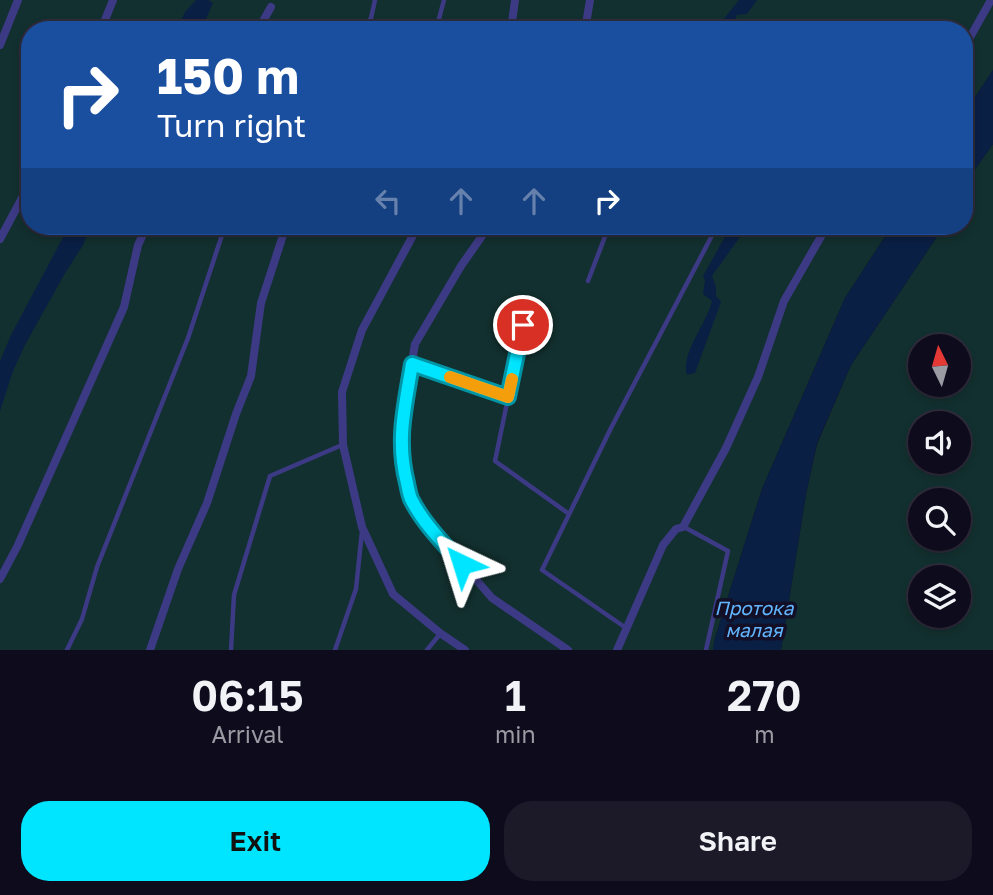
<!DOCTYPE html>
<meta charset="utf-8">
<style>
:root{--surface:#0e0b1c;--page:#1c1929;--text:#f1f3f6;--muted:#9b9ba3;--line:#2e2b3b;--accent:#00e5ff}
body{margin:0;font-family:"Golos Text",sans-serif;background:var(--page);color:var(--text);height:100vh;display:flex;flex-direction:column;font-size:26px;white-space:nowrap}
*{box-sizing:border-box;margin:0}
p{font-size:23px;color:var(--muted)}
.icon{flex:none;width:38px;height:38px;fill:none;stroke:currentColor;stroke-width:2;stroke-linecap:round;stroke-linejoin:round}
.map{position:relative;height:650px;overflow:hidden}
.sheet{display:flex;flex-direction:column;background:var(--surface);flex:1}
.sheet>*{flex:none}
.guide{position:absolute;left:21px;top:21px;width:952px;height:214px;border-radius:28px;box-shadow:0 4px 10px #0003,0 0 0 2px var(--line);background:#1a4fa0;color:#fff;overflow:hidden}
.needle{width:46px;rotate:355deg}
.controls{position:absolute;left:908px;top:334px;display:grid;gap:14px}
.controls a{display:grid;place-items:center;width:63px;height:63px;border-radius:50%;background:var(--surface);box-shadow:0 4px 10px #0003,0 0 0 2px var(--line);font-size:35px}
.pin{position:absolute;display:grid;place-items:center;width:60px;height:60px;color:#fff;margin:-30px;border:4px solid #fff;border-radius:50%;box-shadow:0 2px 7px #0007}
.me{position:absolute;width:77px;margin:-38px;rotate:319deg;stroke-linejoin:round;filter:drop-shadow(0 0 5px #0008)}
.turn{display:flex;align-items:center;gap:24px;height:147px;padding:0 21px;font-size:32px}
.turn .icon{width:91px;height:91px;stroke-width:2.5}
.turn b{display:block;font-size:49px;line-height:60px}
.lanes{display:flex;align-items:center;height:66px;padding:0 21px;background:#0003;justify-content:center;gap:35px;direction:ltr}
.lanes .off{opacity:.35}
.eta{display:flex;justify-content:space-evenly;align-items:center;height:119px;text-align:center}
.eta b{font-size:42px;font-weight:600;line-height:49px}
.cta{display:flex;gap:14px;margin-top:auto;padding:14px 21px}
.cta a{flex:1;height:80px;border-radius:28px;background:var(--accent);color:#111;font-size:28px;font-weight:600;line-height:80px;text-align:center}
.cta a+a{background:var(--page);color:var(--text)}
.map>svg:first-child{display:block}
</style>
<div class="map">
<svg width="993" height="650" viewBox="0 0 993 650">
<rect width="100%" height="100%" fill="#130f26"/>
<!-- green -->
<g fill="#12302f" fill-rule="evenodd">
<path d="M0,0H993V70L964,114V30H30V226H892L845,298L762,489L715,638L713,650H0Z"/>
<path d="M993,144V650H781L806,494L817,444L851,365L944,226H964V189L973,172ZM920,346H959V385H920ZM920,424H959V462H920ZM920,500H959V539H920ZM920,578H959V616H920Z"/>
</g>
<!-- water -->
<g fill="#0a1f44">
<path d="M196,0H208L213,3C201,29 206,30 176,30L185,12Z"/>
<path d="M739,0H757L747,14L737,15L732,25L718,30H707L708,24L723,20Z"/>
<path d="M993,70V144L973,172L964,189V114Z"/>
<path d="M69,226H91L83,245L64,275L25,345L13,371L0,411V361L11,335Z"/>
<path d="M731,226H744L745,230L712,276L716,287V296L721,302L695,373L687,375C680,354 707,323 712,301L703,294L705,281L703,276Z"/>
<path d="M892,226H944L851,365L817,443L806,494L781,650H713L715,638L762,489L845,298Z"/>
</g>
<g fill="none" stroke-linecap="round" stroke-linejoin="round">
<!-- service -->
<g stroke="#3d3a85" stroke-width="4.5">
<path d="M362,30L371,18L375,0"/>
<path d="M436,30L444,0"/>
<path d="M588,281L609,226"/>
<path d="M528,301L495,461L569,514"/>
<path d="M413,364L508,397"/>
<path d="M684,527L728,551L706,650"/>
<path d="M626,628L542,570L611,428L717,226"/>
<path d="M67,650L82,619L97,567L188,338L225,226"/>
<path d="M231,650L234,595L270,476L342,445"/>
<path d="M335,650L356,589L362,531"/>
<path d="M427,650L440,634"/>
</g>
<!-- minor -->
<g stroke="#3d3a85" stroke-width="8">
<path d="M101,30L113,0"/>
<path d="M258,30L271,7"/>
<path d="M511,30L515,0"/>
<path d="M585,30L590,0"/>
<path d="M0,45L18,0"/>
<path d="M964,48L991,0"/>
<path d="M418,226L362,330L342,392L343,445L362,527L393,594L440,633L465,650"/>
<path d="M489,226L461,266L415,344L401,428L402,462L410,498L432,529L492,598L568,650"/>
<path d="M0,239L30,183"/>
<path d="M0,579L18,545L124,307L138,245L147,226"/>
<path d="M150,650L178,569L207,503L236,414L251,376L261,303L286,226"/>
<path d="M617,650L663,545L676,529L683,527L726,448L758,377L784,301L827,226"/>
</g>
</g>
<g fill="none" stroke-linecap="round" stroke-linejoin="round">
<defs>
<path id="route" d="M462,564C444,544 423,523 411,499C409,494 408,488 407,483C396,440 405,407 412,364L508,397L523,325"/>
</defs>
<!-- route casing -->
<use href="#route" stroke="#0095a6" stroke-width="18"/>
<!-- route -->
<use href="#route" stroke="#00e5ff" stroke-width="12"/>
<!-- slow -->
<path stroke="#f59e0b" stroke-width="12" d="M450,377L508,397L512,379"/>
</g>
<g text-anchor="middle" stroke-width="7" stroke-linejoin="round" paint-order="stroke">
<!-- water labels -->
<g font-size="19" font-style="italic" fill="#62b6ff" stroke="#130f26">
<text x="754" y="615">Протока<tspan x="754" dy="22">малая</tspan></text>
</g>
</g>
</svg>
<div class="controls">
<a><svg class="needle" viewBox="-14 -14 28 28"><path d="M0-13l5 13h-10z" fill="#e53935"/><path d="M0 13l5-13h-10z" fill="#9b9ba3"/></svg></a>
<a><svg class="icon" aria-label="sound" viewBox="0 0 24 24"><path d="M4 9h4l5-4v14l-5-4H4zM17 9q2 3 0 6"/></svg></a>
<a><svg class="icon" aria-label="search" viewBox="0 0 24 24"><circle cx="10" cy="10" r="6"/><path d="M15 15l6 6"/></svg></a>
<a><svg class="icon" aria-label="layers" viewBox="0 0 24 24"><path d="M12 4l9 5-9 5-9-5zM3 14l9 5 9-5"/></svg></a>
</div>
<div class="pin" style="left:523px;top:325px;background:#d93025"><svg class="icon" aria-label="arrive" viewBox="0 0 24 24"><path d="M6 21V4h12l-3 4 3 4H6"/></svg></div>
<svg class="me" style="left:462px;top:564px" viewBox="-20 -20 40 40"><path d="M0-17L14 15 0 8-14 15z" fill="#00e5ff" stroke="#fff" stroke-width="4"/></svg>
<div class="guide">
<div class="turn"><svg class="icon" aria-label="right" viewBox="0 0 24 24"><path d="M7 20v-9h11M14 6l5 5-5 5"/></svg><div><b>150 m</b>Turn right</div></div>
<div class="lanes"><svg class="icon off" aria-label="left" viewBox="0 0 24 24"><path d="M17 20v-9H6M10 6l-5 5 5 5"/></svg><svg class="icon off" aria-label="ahead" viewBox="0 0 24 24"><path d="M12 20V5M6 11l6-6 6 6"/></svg><svg class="icon off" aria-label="ahead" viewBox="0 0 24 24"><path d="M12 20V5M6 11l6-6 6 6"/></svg><svg class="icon" aria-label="right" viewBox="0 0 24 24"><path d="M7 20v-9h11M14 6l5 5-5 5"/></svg></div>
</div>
</div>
<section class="sheet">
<div class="eta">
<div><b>06:15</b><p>Arrival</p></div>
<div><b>1</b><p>min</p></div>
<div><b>270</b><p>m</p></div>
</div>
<div class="cta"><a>Exit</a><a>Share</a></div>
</section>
